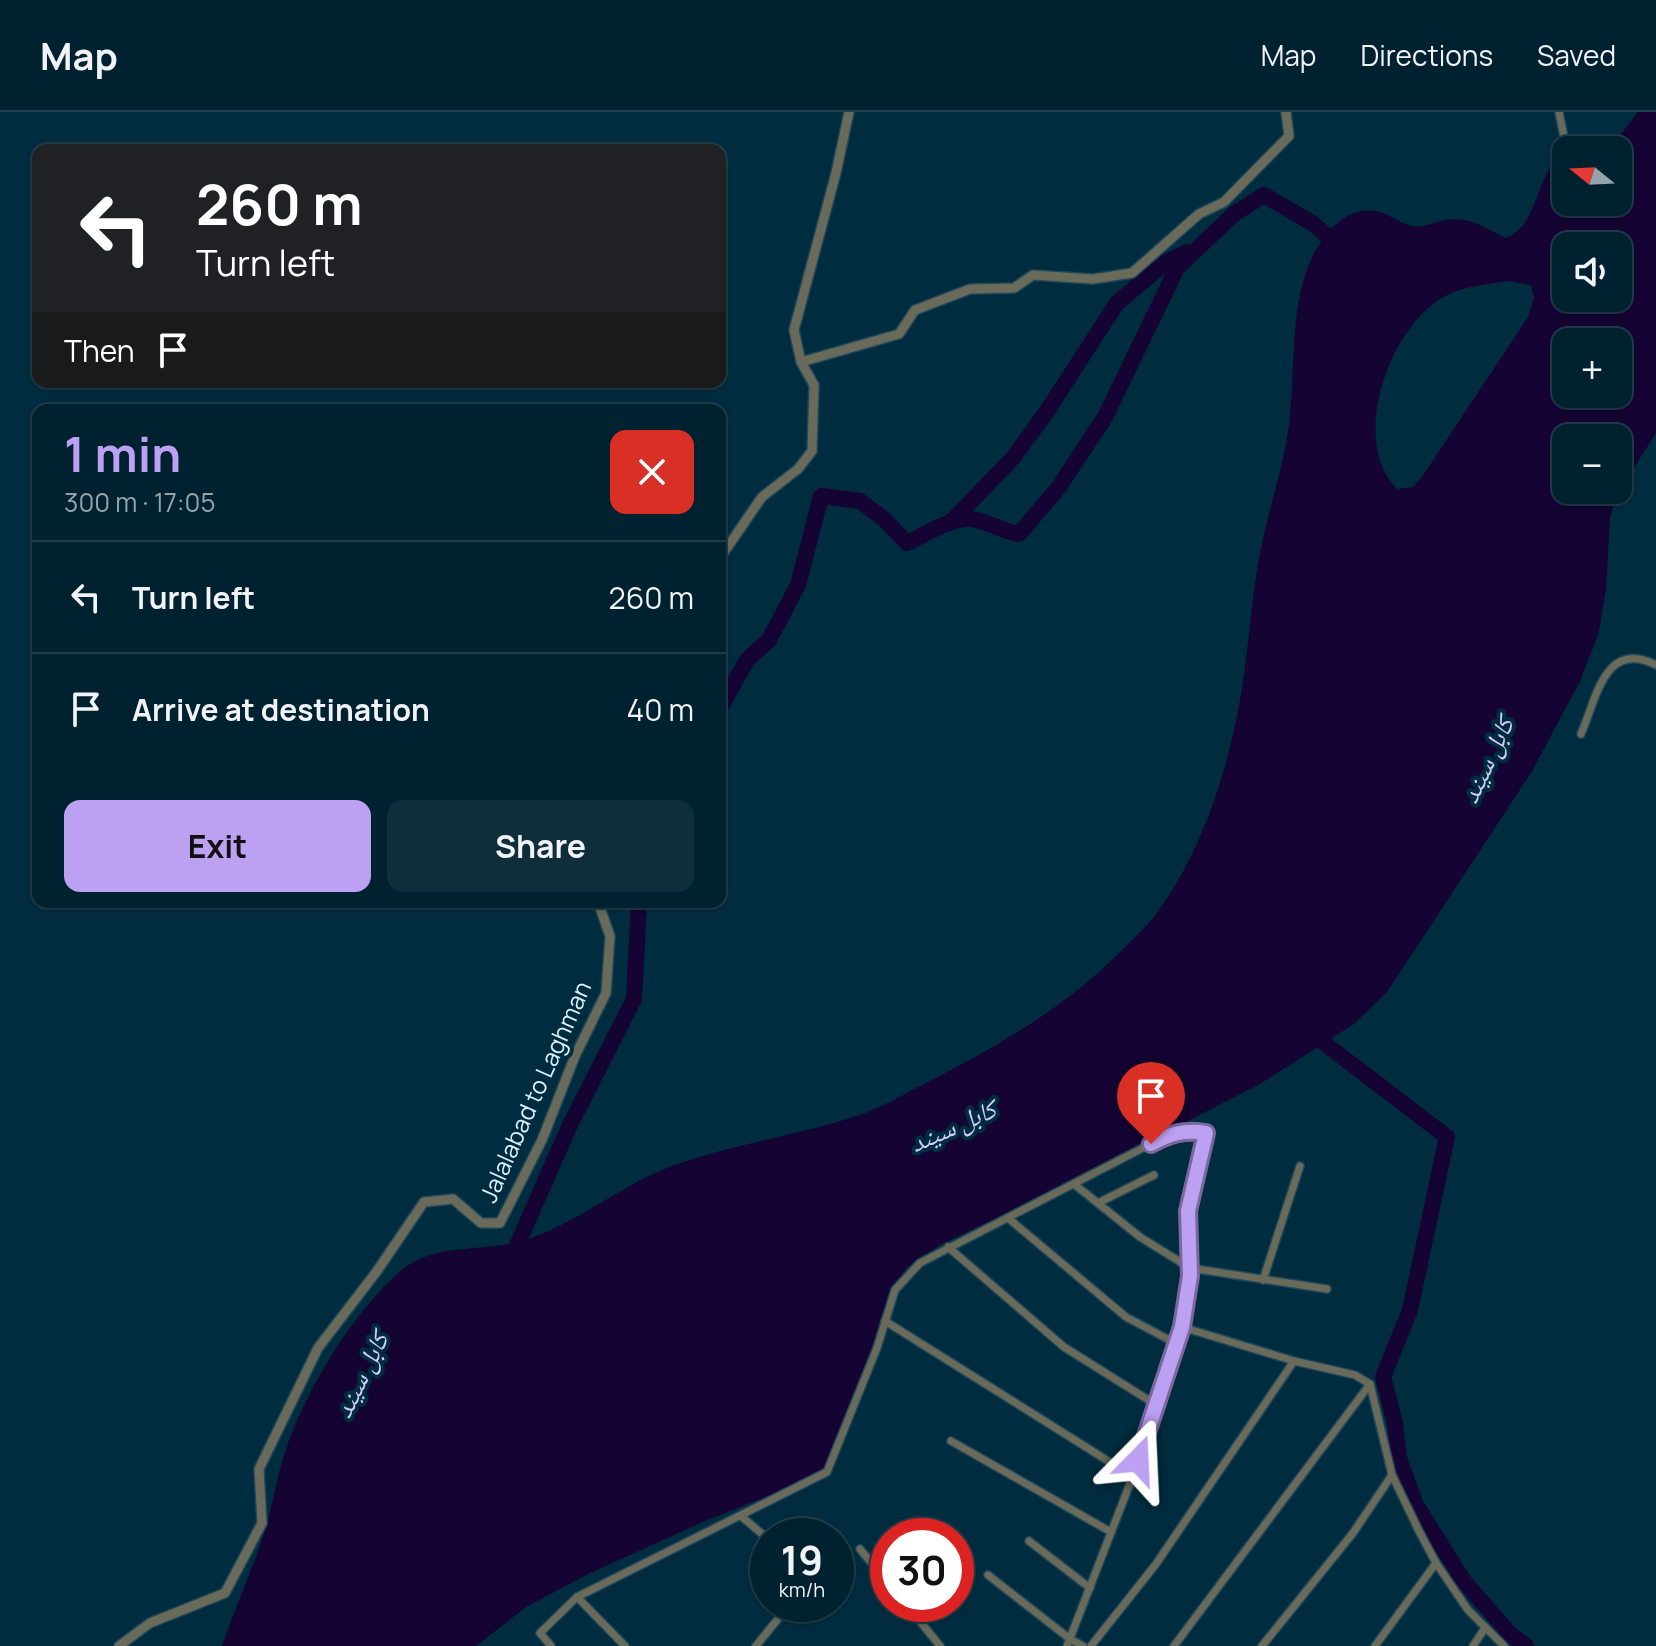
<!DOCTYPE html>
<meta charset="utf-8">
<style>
:root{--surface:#00212f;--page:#0e2e3b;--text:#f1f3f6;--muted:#95a3aa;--line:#223e4b;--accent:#bca0f2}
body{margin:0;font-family:Manrope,"Noto Naskh Arabic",sans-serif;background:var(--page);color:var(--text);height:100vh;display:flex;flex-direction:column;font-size:30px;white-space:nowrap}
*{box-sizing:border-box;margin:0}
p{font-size:26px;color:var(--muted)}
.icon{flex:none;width:44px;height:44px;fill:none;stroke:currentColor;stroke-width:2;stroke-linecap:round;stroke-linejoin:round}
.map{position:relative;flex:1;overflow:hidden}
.panel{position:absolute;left:32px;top:292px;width:694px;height:504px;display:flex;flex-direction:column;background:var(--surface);border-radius:16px;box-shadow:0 2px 6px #0004,0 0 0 2px var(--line)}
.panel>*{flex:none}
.banner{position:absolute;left:32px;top:32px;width:694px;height:244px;border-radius:16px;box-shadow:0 2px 6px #0004,0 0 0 2px var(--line);background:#202124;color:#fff;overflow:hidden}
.needle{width:52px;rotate:288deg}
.buttons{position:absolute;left:1552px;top:24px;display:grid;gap:16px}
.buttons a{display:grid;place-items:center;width:80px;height:80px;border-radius:16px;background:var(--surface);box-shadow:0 2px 6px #0004,0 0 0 2px var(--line);font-size:40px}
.speed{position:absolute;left:750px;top:1406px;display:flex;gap:16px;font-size:40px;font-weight:700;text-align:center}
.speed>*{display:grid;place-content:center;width:104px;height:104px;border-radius:50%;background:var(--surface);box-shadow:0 2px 6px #0004,0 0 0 2px var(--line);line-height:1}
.speed small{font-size:20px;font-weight:400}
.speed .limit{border:12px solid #d22;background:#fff;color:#111}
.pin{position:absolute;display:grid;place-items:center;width:68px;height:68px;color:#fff;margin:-82px -34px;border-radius:50% 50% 50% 0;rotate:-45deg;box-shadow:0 0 8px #0007}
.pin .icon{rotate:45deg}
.me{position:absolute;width:88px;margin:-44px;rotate:21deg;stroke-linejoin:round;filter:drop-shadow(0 0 6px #0008)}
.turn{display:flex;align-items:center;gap:28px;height:168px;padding:0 32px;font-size:36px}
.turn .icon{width:104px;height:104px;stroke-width:2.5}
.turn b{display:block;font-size:56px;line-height:68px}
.then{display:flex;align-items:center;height:76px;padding:0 32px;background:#0003;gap:16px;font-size:30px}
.round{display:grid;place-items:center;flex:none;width:84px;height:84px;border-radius:16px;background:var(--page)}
.headline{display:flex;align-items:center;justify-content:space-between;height:136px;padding:0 32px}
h1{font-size:48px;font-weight:700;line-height:60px;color:var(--accent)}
.primary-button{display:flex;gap:16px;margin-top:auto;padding:16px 32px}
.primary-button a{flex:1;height:92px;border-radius:16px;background:var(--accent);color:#111;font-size:32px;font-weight:700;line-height:92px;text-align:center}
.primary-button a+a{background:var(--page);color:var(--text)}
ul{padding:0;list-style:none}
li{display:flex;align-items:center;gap:24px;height:112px;padding:0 32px;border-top:2px solid var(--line)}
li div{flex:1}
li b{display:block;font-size:30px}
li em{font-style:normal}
header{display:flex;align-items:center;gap:48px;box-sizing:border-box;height:112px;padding:0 40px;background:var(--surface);border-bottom:2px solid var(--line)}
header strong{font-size:38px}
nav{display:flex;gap:44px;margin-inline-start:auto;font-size:28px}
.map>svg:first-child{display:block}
</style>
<header>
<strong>Map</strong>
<nav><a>Map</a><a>Directions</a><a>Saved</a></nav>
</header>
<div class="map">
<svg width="1656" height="1534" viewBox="0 0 1656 1534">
<rect width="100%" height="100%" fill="#002c3f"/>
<!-- water -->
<path fill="#150333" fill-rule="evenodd" d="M1638,0H1656V321L1616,384L1610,406L1606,476L1599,520L1580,569L1531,661L1387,880L1354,912L1260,972L1026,1092L940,1133L906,1156L888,1186L871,1238L828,1347L823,1359L813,1366L705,1409L590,1461L526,1495L476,1534H222C235,1496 252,1459 264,1421C273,1393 277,1364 286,1337C306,1278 351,1204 397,1162C435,1127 486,1143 531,1126C580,1109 619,1075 667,1056C728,1033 795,1024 857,1004C881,996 904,982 926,971C1000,933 1065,896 1124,836C1134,826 1145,816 1154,805C1199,745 1226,666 1239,593C1248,546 1250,499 1258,452C1266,403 1286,351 1290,303C1296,246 1288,170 1326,123C1340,105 1360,93 1383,101C1393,105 1402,112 1412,114C1424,116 1433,111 1444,108C1470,104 1484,115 1505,126C1540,115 1535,57 1566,39V90H1618V38H1569L1605,35L1614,31ZM1566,134H1618V186H1566ZM1508,169L1531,173L1534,185L1528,205L1422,365L1413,375L1397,377C1351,330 1386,229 1432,193C1453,175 1482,173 1508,169ZM1566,230H1618V282H1566ZM1566,326H1618V378H1566Z"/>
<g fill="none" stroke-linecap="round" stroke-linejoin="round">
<!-- river -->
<g stroke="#150333" stroke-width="16">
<path d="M950,411L1013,346L1047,299L1117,191L1165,151L1187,140"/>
<path d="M720,596L747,548L769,528L798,473L821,384L860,389L884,407L907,431C925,423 948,407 969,407C985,407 1002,420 1019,422L1059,375L1105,305L1177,156L1234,102L1264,83L1312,111L1326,123L1345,126"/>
<path d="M1320,910L1324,931L1447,1025L1410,1198L1383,1265L1395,1311L1399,1346L1415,1391L1463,1468L1510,1522L1526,1534"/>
<path d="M513,1149L518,1131L569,1015L634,887L639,790"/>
</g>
<defs>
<g id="minor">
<path d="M1559,0L1564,25"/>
<path d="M1581,622C1597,585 1605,527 1656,553"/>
<path d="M1074,1072L1140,1125L1190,1156L1327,1177"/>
<path d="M1098,1091L1154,1063"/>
<path d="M1008,1106L1126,1205L1177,1232"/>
<path d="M948,1135L1064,1235L1158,1294"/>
<path d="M1263,1168L1300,1054"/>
<path d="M885,1209L1132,1364"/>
<path d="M1182,1215L1294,1249L1355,1263L1370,1272L1392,1363L1419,1419L1436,1451L1468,1498L1504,1534"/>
<path d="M951,1329L1111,1420"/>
<path d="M741,1404L768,1427"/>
<path d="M1029,1429L1090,1476"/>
<path d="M860,1437L888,1471"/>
<path d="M988,1463L1070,1527L1083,1534"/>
<path d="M577,1485L625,1534"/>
<path d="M906,1492L940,1534"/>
<path d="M551,1534L540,1521L577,1485L827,1360L877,1236L895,1178L920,1151L1168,1023L1191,1018L1206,1021L1188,1099L1190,1164L1182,1215L1145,1333L1067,1534"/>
<path d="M756,1534L790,1492"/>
<path d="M1091,1534L1156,1452L1294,1249"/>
<path d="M1174,1534L1370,1272"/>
<path d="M1262,1534L1353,1421L1392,1363"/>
<path d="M1375,1534L1436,1451"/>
<path d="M1473,1534L1485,1516"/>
</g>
<g id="tertiary">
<path d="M801,250L899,222L915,198L970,177L1014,176L1033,163L1093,167L1132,161L1199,102L1224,90L1289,24L1286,0"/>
<path d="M720,446L762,385L798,357L812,339L814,273L801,250L794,218L836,61L849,0"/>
<path d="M119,1534L150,1511L225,1481L262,1411L259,1357L318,1236L377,1159L424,1090L453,1087L481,1111H500L542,1028L575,944L606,881L610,824L598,790"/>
</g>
</defs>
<!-- minor casing -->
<use href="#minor" stroke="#1f475a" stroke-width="10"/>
<!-- tertiary casing -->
<use href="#tertiary" stroke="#1f475a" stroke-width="12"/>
<!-- minor -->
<use href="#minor" stroke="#696a59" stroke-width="7"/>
<!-- tertiary -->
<use href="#tertiary" stroke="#696a59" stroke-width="9"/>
</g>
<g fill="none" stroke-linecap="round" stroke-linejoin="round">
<defs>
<path id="route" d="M1138,1348L1182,1215L1190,1164L1188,1099L1206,1021C1185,1017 1169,1022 1151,1032"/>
</defs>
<!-- route casing -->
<use href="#route" stroke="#7a689d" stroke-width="20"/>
<!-- route -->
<use href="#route" stroke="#bca0f2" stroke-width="14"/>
</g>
<g text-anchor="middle" stroke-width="8" stroke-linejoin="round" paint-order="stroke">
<!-- street labels -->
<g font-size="24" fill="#daf0fd" stroke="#002c3f">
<text transform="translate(536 980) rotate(-66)" y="8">Jalalabad to Laghman</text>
</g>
<!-- water labels -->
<g font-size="26" font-style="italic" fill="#d4cbfe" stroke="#002c3f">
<text transform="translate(1487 648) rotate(-65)" y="9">کابل سيند</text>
<text transform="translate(953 1014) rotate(-24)" y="9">کابل سيند</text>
<text transform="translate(361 1263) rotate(-64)" y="9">کابل سيند</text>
</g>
</g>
</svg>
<div class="buttons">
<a><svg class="needle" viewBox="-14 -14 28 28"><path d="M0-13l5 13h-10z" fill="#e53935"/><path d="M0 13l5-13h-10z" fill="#95a3aa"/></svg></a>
<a><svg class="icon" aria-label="sound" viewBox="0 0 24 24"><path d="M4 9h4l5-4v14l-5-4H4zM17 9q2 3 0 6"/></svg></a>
<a>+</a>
<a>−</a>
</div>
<div class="speed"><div>19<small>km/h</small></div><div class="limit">30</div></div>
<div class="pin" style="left:1151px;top:1032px;background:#d93025"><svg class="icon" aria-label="arrive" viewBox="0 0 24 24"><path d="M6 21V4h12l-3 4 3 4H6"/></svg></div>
<svg class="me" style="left:1138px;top:1348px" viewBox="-20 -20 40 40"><path d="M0-17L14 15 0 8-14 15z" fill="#bca0f2" stroke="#fff" stroke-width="4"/></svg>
<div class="banner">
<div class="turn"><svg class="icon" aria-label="left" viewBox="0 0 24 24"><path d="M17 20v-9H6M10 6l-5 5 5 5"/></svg><div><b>260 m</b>Turn left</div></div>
<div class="then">Then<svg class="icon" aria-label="arrive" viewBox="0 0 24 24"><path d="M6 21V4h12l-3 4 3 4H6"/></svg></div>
</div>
<section class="panel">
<div class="headline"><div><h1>1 min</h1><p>300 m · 17:05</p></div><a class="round" style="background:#d93025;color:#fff"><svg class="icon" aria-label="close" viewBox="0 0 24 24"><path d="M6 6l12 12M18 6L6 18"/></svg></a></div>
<ul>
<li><svg class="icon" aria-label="left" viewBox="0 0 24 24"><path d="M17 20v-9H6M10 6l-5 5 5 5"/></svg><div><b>Turn left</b></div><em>260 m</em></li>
<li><svg class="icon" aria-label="arrive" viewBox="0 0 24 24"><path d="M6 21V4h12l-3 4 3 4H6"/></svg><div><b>Arrive at destination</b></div><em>40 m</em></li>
</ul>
<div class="primary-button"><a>Exit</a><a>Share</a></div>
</section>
</div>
